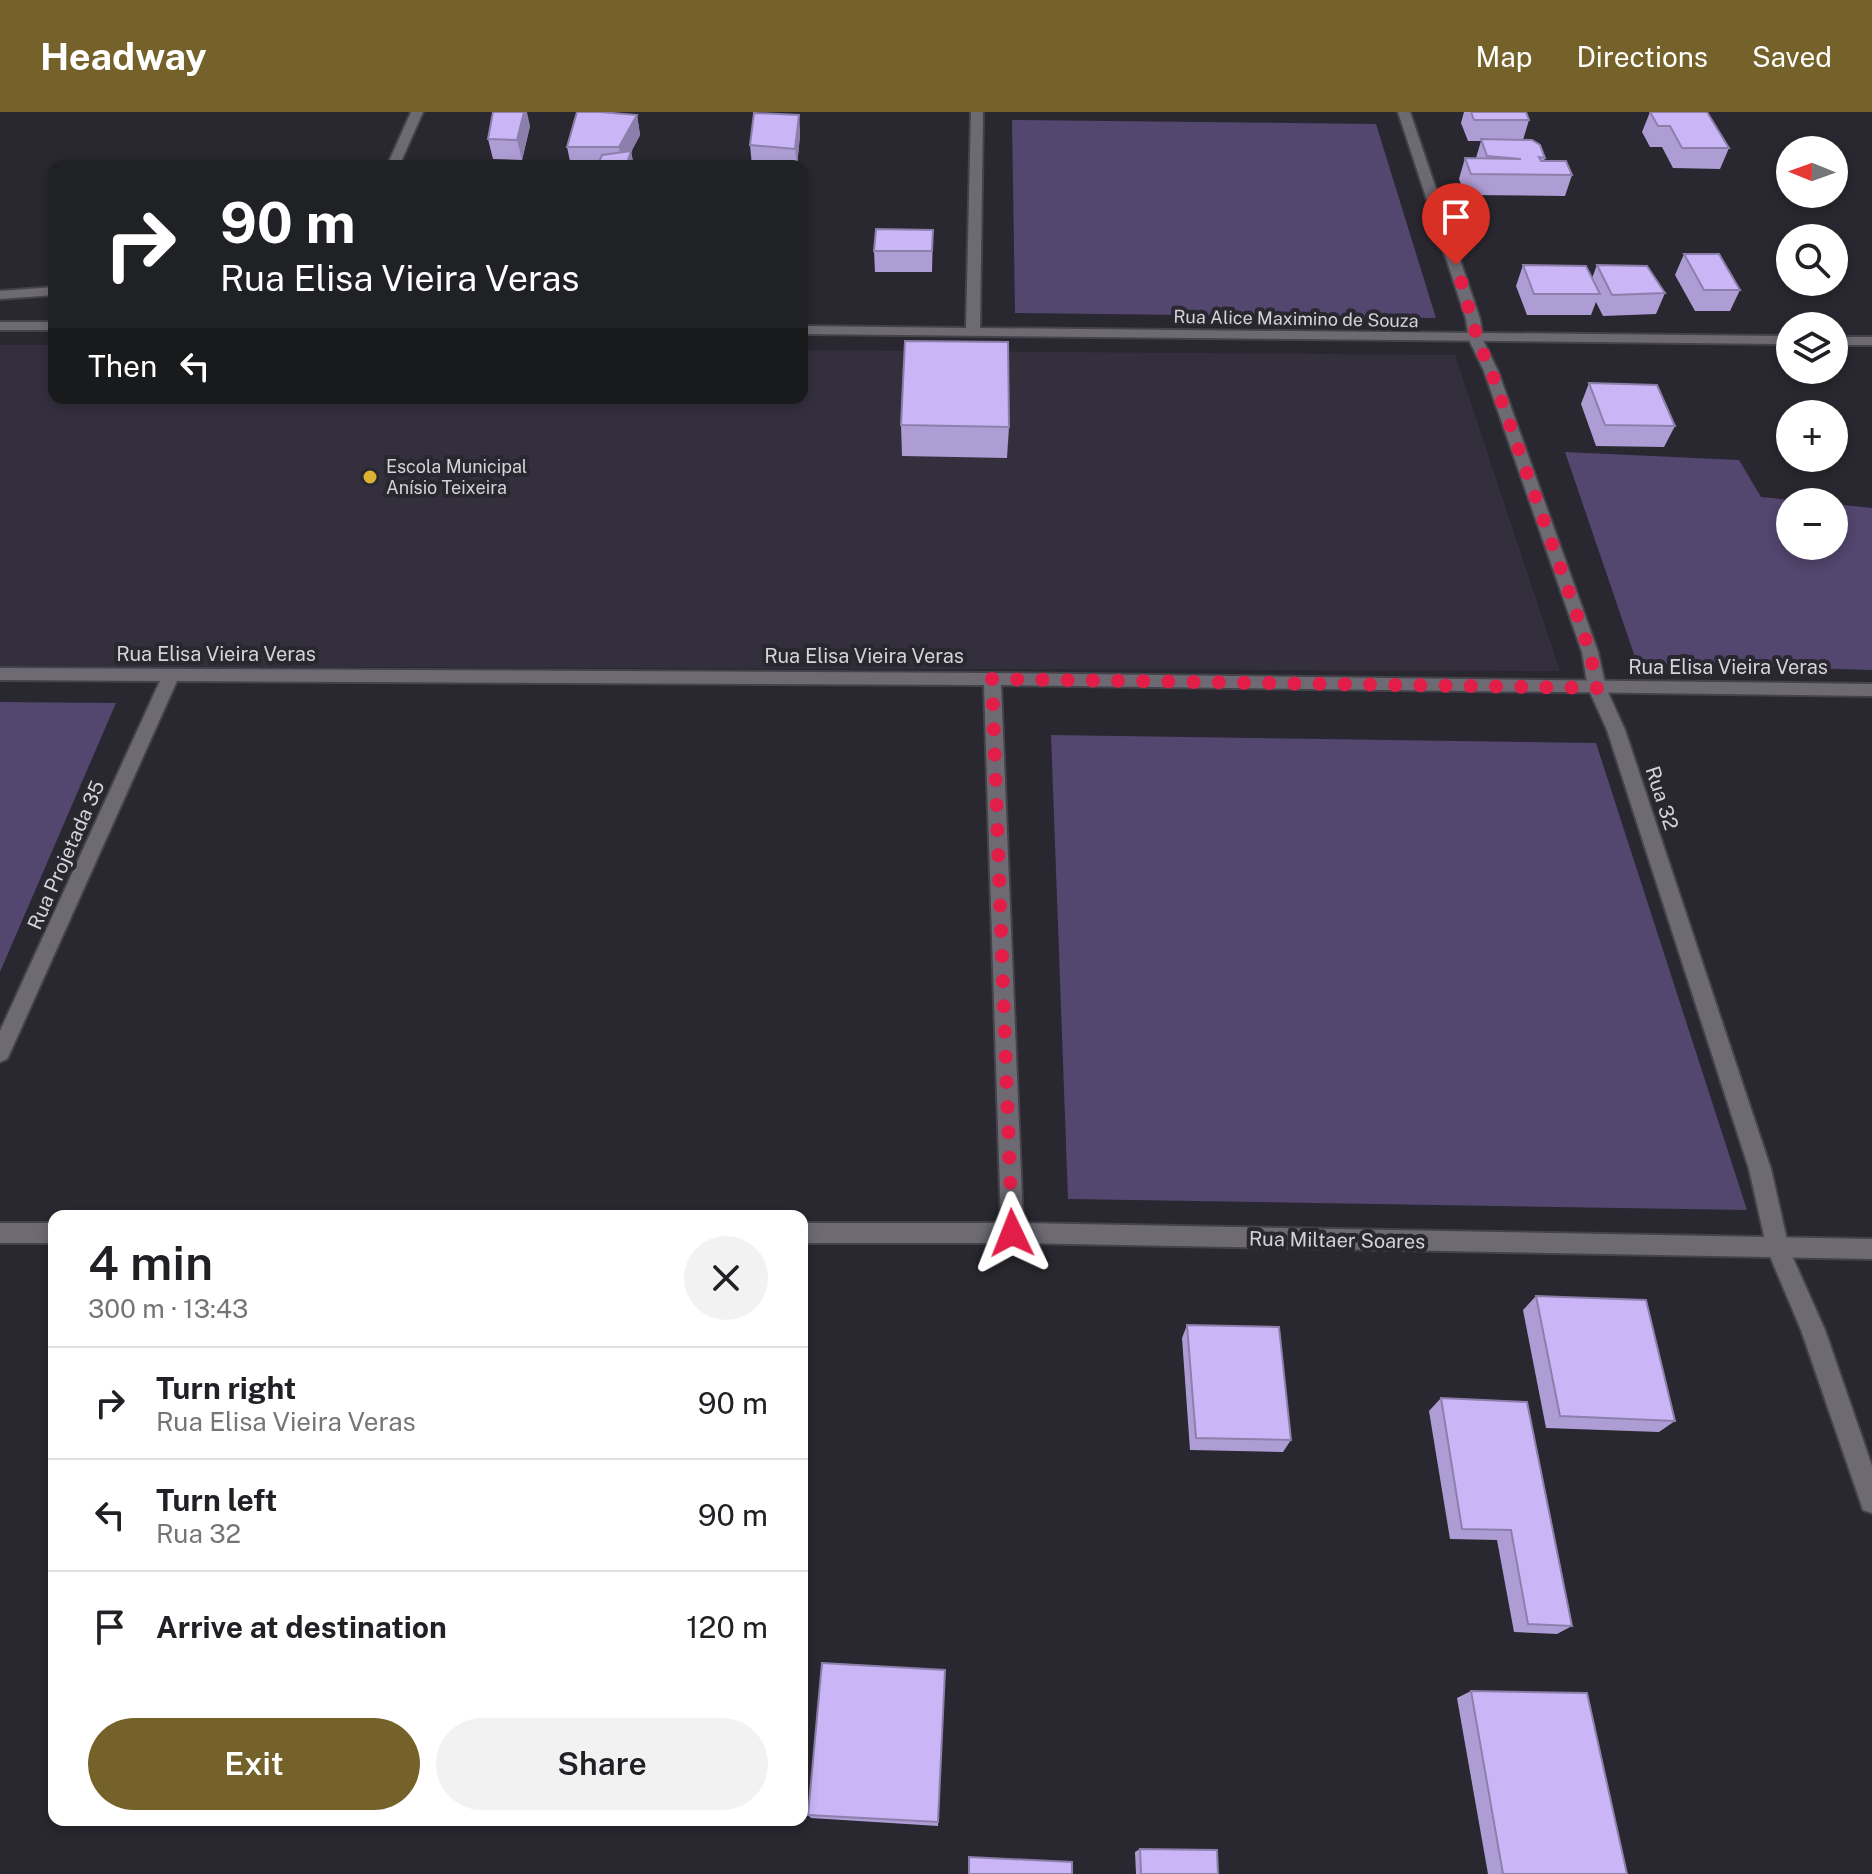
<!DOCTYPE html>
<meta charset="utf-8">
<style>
:root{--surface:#fff;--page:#f2f2f2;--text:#202124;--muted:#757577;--line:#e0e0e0;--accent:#75622b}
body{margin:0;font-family:"Public Sans",sans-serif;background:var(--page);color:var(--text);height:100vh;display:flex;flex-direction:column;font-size:30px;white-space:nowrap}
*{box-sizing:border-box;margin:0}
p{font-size:26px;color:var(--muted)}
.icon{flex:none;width:44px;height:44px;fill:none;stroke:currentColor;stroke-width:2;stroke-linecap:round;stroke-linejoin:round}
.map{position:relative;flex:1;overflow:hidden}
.side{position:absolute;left:48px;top:1098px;width:760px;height:616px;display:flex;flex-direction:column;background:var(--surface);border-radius:16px;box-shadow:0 4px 12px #0003}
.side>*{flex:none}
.guide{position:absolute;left:48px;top:48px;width:760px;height:244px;border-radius:16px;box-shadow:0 4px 12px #0003;background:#202124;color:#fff;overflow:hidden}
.needle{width:52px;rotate:271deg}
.controls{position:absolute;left:1776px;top:24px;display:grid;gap:16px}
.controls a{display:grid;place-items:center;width:72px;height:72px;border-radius:50%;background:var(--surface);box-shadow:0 4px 12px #0003;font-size:40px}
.pin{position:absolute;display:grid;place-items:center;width:68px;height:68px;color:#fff;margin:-82px -34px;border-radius:50% 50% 50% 0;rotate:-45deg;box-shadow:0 0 8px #0007}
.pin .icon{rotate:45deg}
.me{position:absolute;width:88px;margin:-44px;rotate:358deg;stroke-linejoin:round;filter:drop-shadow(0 0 6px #0008)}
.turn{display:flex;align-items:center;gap:28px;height:168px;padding:0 40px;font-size:36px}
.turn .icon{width:104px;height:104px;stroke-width:2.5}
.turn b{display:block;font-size:56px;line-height:68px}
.then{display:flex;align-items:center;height:76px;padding:0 40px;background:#0003;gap:16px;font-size:30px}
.round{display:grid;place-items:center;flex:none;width:84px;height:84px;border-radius:42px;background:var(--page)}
.headline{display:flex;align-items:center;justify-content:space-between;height:136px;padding:0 40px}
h1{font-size:48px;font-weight:600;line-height:60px}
.button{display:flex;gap:16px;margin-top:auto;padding:16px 40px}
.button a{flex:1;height:92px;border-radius:48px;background:var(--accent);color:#fff;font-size:32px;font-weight:600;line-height:92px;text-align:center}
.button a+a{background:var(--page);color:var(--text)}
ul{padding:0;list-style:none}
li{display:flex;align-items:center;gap:24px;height:112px;padding:0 40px;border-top:2px solid var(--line)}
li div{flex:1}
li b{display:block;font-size:30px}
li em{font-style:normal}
header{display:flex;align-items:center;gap:48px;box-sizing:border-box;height:112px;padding:0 40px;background:var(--accent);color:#fff}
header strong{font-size:38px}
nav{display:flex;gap:44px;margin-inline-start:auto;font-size:28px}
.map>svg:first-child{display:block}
</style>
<header>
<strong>Headway</strong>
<nav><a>Map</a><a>Directions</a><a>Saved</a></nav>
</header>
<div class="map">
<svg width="1872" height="1762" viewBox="0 0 1872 1762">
<rect width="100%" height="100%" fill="#29272f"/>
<!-- built -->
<path fill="#332f3d" d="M0,233H54V286H802V238L1455,243L1560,559L0,554Z"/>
<!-- green -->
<g fill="#53466f">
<path d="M1012,8L1376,12L1436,206L1015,201Z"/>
<path d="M1565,340L1739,348L1761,385L1812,390H1790V434H1834V392L1872,396V558L1637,551Z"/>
<path d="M0,590L116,591L0,860Z"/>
<path d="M1051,623L1596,631L1747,1098L1068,1087Z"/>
</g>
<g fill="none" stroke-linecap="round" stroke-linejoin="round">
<defs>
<path id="lane" d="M54,175V183L0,187V179Z"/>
<g id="street">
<path d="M411,0H423L399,54H387Z"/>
<path d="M971,0H983L980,216L1790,224V232L802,222V214L966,216Z"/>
<rect x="0" y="210" width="54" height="8"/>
<rect x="1834" y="225" width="38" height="8"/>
<path d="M0,556L992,561L1872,572V584L1001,573L1023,1111L1872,1127V1147L1012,1131H802V1111H1001L984,573L177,569L10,941L7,947L0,950V919L160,569L0,568Z"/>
<rect x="0" y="1111" width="54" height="20"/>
</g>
<path id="secondary" d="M1398,0H1410L1480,207L1483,228L1498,259L1598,540L1606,576L1625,618L1771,1057L1789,1137L1825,1218L1872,1354V1401L1863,1398L1860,1389L1801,1218L1767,1137L1749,1057L1607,618L1588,576L1582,540L1484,259L1469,228L1466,207Z"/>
</defs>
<!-- lane casing -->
<use href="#lane" stroke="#444349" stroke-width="4"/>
<!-- street casing -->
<use href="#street" stroke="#444349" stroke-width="4"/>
<!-- secondary casing -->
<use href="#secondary" stroke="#444349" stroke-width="4"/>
<!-- lane -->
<use href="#lane" fill="#6d6a74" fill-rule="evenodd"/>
<!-- street -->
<use href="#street" fill="#6d6a74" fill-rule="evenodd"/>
<!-- secondary -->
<use href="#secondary" fill="#6d6a74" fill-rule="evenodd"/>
</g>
<!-- wall -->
<g fill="#ae9dd4">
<path d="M1464,0H1526L1529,8L1523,28L1545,46L1544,49L1572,63L1565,84L1465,83L1459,67L1465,46H1476L1481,29H1468L1461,11Z"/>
<path d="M1650,0L1729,36L1720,57L1673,56L1662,35H1650L1642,20Z"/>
<path d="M637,3L640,23L631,40L634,54H571L567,35Z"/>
<path d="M799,3L800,23L797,54H752L750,33Z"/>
<path d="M530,14L522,48L493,47L488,27Z"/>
<path d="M933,118L932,160H875L874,139Z"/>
<path d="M1684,142L1740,178L1730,199H1695L1675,163Z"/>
<path d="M1523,153L1592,166L1597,153L1665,181L1656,202L1603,204L1596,190L1591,203H1527L1516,174Z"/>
<path d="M1589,271L1675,314L1664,335L1596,334L1581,292Z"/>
<path d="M901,313L1009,315L1007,346L902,344Z"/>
<path d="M1536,1184L1675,1309L1659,1320L1546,1316L1523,1198Z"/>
<path d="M1187,1213L1291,1328L1283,1340L1190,1338L1182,1226Z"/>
<path d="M1441,1286L1572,1514L1557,1522L1514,1520L1497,1428L1450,1427L1429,1299Z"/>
<path d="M945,1558L938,1714L811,1706L808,1703Z"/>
<path d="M1471,1579L1627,1762H1488L1457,1586Z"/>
<path d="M1140,1737L1218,1762H1136L1135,1740Z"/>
</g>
<!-- shaded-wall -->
<g fill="#8d7fac">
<path d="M524,0H527L530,14L522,48L517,28Z"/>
<path d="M637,3L640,23L631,40L634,54H623L619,35Z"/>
<path d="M799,3L800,23L797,54L795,37Z"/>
</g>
<!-- building -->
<g fill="#cab6f6" stroke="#8d7fac" stroke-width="2">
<path d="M493,0H524L517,28L488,27Z"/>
<path d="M577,0H600L637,3L619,35H567Z"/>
<path d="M1471,0H1526L1529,8H1474Z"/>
<path d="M1650,0H1707L1729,36H1682L1670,14H1658Z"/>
<path d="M754,1L799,3L795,37L750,33Z"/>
<path d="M1481,27L1532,28L1540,33L1545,46L1539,45L1541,49H1566L1572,63L1471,62L1465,46L1521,47L1487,44Z"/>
<path d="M631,39L626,54H597L602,43Z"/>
<path d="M876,117L933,118L932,139H874Z"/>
<path d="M1684,142H1719L1740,178H1704Z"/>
<path d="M1523,153L1586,154L1600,182H1534Z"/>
<path d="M1597,153L1647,154L1665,181L1612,183Z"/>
<path d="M905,229L1008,230L1009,315L901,313Z"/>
<path d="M1589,271L1657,273L1675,314L1605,313Z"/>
<path d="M1536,1184L1646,1188L1675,1309L1560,1304Z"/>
<path d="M1187,1213L1279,1215L1291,1328L1196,1326Z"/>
<path d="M1441,1286L1527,1290L1572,1514L1528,1512L1511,1418L1462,1417Z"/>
<path d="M822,1551L945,1558L938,1710L808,1703Z"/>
<path d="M1471,1579L1587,1581L1627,1762H1503Z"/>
<path d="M1140,1737L1217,1738L1218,1762H1141Z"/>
<path d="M969,1745L1072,1750V1762H969Z"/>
</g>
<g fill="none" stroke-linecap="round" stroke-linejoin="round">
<!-- route -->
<path stroke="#e11d48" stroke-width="14" stroke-dasharray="0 25.2" d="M1012,1121L992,567L1597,576L1590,540L1491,259C1474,225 1468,189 1456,153"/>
</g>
<!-- markers -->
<circle fill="#ddb133" stroke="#29272f" stroke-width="3" cx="370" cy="365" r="8"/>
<g text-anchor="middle" stroke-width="8" stroke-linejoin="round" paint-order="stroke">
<!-- far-street labels -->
<g font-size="18" fill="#d4d3d8" stroke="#29272f">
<text transform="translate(1296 207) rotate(1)" y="6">Rua Alice Maximino de Souza</text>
</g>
<!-- far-poi labels -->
<g font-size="18" fill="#d4d3d8" stroke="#29272f" text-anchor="start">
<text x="386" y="361">Escola Municipal<tspan x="386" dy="21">Anísio Teixeira</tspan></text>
</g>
<!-- street labels -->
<g font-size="20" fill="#d4d3d8" stroke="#29272f">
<text x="216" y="549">Rua Elisa Vieira Veras</text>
<text x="864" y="551">Rua Elisa Vieira Veras</text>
<text x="1728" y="562">Rua Elisa Vieira Veras</text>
<text transform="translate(1662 686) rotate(72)" y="7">Rua 32</text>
<text transform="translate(66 743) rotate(-66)" y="7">Rua Projetada 35</text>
<text transform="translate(1337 1128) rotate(1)" y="7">Rua Miltaer Soares</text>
</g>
</g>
</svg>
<div class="controls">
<a><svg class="needle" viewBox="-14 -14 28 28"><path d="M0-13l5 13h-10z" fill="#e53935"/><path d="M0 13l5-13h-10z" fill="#757577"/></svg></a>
<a><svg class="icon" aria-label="search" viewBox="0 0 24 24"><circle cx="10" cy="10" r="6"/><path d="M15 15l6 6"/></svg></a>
<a><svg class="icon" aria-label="layers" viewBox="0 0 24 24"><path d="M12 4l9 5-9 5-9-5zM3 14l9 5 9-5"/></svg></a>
<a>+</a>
<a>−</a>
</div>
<div class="pin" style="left:1456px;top:153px;background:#d93025"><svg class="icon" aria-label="arrive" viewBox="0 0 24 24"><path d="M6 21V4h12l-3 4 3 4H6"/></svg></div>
<svg class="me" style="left:1012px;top:1121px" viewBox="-20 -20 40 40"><path d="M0-17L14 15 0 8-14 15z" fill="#e11d48" stroke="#fff" stroke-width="4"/></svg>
<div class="guide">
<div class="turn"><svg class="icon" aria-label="right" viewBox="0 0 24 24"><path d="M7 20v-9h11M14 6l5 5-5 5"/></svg><div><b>90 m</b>Rua Elisa Vieira Veras</div></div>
<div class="then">Then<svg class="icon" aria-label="left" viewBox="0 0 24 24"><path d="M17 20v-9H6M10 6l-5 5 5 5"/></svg></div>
</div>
<section class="side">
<div class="headline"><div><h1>4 min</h1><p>300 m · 13:43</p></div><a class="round"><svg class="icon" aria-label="close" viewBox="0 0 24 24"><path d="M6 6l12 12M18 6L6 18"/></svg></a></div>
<ul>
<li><svg class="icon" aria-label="right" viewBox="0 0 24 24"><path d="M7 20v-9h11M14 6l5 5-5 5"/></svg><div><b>Turn right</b><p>Rua Elisa Vieira Veras</p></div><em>90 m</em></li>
<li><svg class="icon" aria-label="left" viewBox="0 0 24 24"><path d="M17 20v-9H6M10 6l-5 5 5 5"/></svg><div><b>Turn left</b><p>Rua 32</p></div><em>90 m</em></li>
<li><svg class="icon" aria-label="arrive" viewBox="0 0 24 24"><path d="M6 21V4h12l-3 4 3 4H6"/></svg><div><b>Arrive at destination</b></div><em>120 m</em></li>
</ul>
<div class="button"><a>Exit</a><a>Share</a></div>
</section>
</div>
